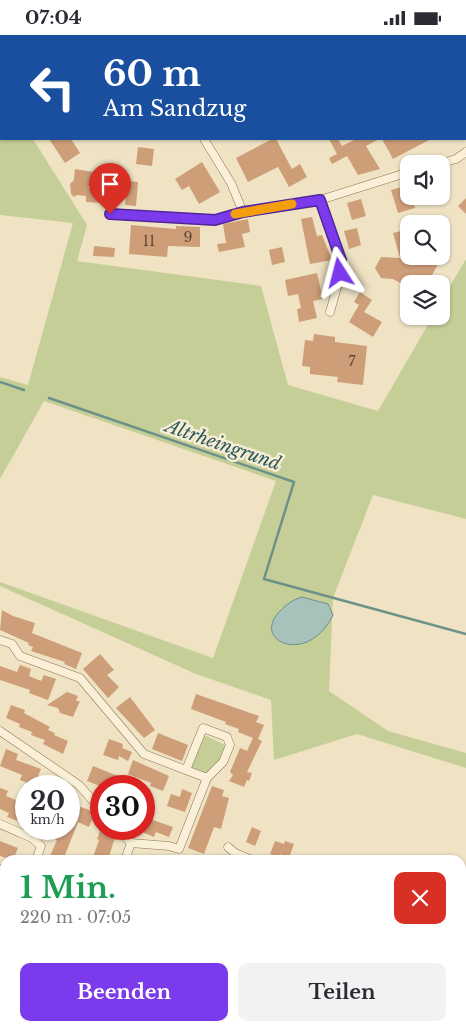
<!DOCTYPE html>
<html lang="de">
<meta charset="utf-8">
<style>
:root{--surface:#fff;--page:#f2f2f3;--text:#2b2b33;--muted:#7c7c81;--accent:#7c3aed}
body{margin:0;font-family:"Libre Baskerville",serif;background:var(--page);color:var(--text);height:100vh;display:flex;flex-direction:column;font-size:19px;white-space:nowrap}
*{box-sizing:border-box;margin:0}
p{font-size:16px;color:var(--muted)}
.icon{flex:none;width:28px;height:28px;fill:none;stroke:currentColor;stroke-width:2;stroke-linecap:round;stroke-linejoin:round}
.map{position:relative;flex:1;overflow:hidden}
.details{position:absolute;left:0px;top:820px;width:466px;height:176px;display:flex;flex-direction:column;background:var(--surface);border-radius:15px 15px 0 0;box-shadow:0 1px 4px #0004}
.details>*{flex:none}
.top-card{position:absolute;left:0px;top:0px;width:466px;height:105px;box-shadow:0 1px 4px #0004;background:#1a4fa0;color:#fff;overflow:hidden}
.buttons{position:absolute;left:400px;top:120px;display:grid;gap:10px}
.buttons a{display:grid;place-items:center;width:50px;height:50px;border-radius:10px;background:var(--surface);box-shadow:0 1px 4px #0004;font-size:25px}
.speed{position:absolute;left:15px;top:740px;display:flex;gap:10px;font-size:25px;font-weight:700;text-align:center}
.speed>*{display:grid;place-content:center;width:65px;height:65px;border-radius:50%;background:var(--surface);box-shadow:0 1px 4px #0004;line-height:1}
.speed small{font-size:12px;font-weight:400}
.speed .limit{border:8px solid #d22;background:#fff;color:#111}
.pin{position:absolute;display:grid;place-items:center;width:42px;height:42px;color:#fff;margin:-51px -21px;border-radius:50% 50% 50% 0;rotate:-45deg;box-shadow:0 0 5px #0007}
.pin .icon{rotate:45deg}
.me{position:absolute;width:55px;margin:-28px;rotate:351deg;stroke-linejoin:round;filter:drop-shadow(0 0 4px #0008)}
.turn{display:flex;align-items:center;gap:18px;height:105px;padding:0 20px;font-size:22px}
.turn .icon{width:65px;height:65px;stroke-width:2.5}
.turn b{display:block;font-size:35px;line-height:42px}
.round{display:grid;place-items:center;flex:none;width:52px;height:52px;border-radius:10px;background:var(--page)}
.head{display:flex;align-items:center;justify-content:space-between;height:85px;padding:0 20px}
h1{font-size:30px;font-weight:700;line-height:38px;color:#1e9e55}
.cta{display:flex;gap:10px;margin-top:auto;padding:10px 20px}
.cta a{flex:1;height:58px;border-radius:10px;background:var(--accent);color:#fff;font-size:20px;font-weight:700;line-height:58px;text-align:center}
.cta a+a{background:var(--page);color:var(--text)}
.status{display:flex;justify-content:space-between;align-items:center;height:35px;padding:0 25px;background:var(--surface);direction:ltr}
.status svg{height:14px;fill:currentColor}
.map>svg:first-child{display:block}
</style>
<div class="status"><b>07:04</b><svg viewBox="0 0 49 12"><path d="M0 12V9h3v3zM5 12V6h3v6zM10 12V3h3v9zM15 12V0h3v12zM26 1h20v11H26zM47 4h2v5h-2z"/></svg></div>
<div class="map">
<svg width="466" height="996" viewBox="0 0 466 996">
<rect width="100%" height="100%" fill="#efe3c4"/>
<!-- green -->
<g fill="#c6ce97">
<path d="M418,0H466V59L465,1Z"/>
<path d="M0,51L1,104H33L87,190L77,226L261,251L288,350L378,376L433,281H441V266L466,224V484L373,460L333,563L329,656L388,696L466,718V733L357,699L274,725L271,665L196,639L0,551V547L213,623L276,446L44,366L0,444V342L28,350L73,188L0,180Z"/>
<path d="M204,700L225,710L217,731L206,742L188,734Z"/>
</g>
<!-- water -->
<path fill="#a6c2bb" stroke="#6c9189" d="M302,562L328,569L333,580C308,632 250,606 280,576C287,569 292,565 302,562Z"/>
<g fill="none" stroke-linecap="round" stroke-linejoin="round">
<!-- stream -->
<g stroke="#6c9189" stroke-width="2.5">
<path d="M0,347L24,355"/>
<path d="M49,363L294,447L264,544L466,599"/>
</g>
</g>
<!-- building -->
<g fill="#ce9e79">
<path d="M49,104H71L80,118L65,128Z"/>
<path d="M272,104H276L292,134L300,129L307,142L289,152L278,132L248,147L236,123Z"/>
<path d="M329,104H338L342,111L356,104H379L366,111L380,134L358,140L347,121L332,129L329,123L337,119Z"/>
<path d="M382,104H431L393,124Z"/>
<path d="M138,112L154,114L152,131L136,129Z"/>
<path d="M202,127L220,157L199,169L189,151L182,155L175,144Z"/>
<path d="M75,134L94,137V142L88,153L103,154L102,168L86,167V161L77,160L74,162L71,159L70,149L74,145Z"/>
<path d="M127,146L138,147L136,171L125,170Z"/>
<path d="M409,150V161H411L415,173L398,178L391,155Z"/>
<path d="M466,163V179L458,171Z"/>
<path d="M361,164L366,181L352,185L347,168Z"/>
<path d="M312,182L317,201L322,200L332,225L310,229L301,184Z"/>
<path d="M248,184L250,197L242,199L245,212L219,217L217,209L226,208L223,189Z"/>
<path d="M131,190L176,194V191L200,192V212L168,211L167,222L129,219Z"/>
<path d="M357,193L361,210L349,214L344,196Z"/>
<path d="M409,194V221H441V203H444L449,222L441,224L427,249H409V253L393,244L381,243L375,233L381,222L400,223L393,198Z"/>
<path d="M94,211L115,213L114,222L93,221Z"/>
<path d="M282,212L285,227L272,230L269,215Z"/>
<path d="M317,238L323,264L313,266L317,283L299,287L297,274L301,273L298,259L288,261L285,245Z"/>
<path d="M360,257L372,265L364,277L382,287L373,302L349,287L359,270L354,267Z"/>
<path d="M314,299L335,302V307L367,311L363,350L337,347L338,342L310,339V332L302,331L305,305L313,306Z"/>
<path d="M2,575L13,581L35,588L32,598L82,618L76,634L64,629L65,627L31,616L33,612L28,610L29,608L0,595Z"/>
<path d="M100,619L114,635L107,640L119,652L108,663L83,634Z"/>
<path d="M20,630L31,634L29,641L41,646L44,640L56,644L48,665L29,658L30,655L0,645V631L17,637Z"/>
<path d="M67,657L78,661L76,666H80L73,682L60,678L58,673L47,670Z"/>
<path d="M196,659L259,681L256,687L264,690L258,704L262,706L247,737L252,738L249,746L247,745L244,752L229,746L233,740L230,737L240,713L247,716L253,703L238,697L239,694L225,689L226,687L191,674Z"/>
<path d="M130,662L155,695L144,703L116,673Z"/>
<path d="M11,670L25,675L24,678L50,692L48,695L55,698L54,700L68,706L63,719L43,709L45,705L31,700L32,697L19,692L20,689L6,683Z"/>
<path d="M158,698L188,710L182,726L152,714Z"/>
<path d="M109,704L123,709L122,713L132,717L128,726L119,721L118,725L103,720Z"/>
<path d="M6,714L18,719L16,725L41,734L38,741L63,751H35L20,745L22,740L0,731Z"/>
<path d="M133,725L169,741L163,756L150,751L151,748L128,739Z"/>
<path d="M93,731L118,741L114,751H100L87,746Z"/>
<path d="M212,751L224,755L222,761L229,763L221,794L214,792L204,819L188,813Z"/>
<path d="M0,753L8,756L6,761L26,769V781L23,788L7,782L9,778L0,774Z"/>
<path d="M182,754L192,758L185,777L167,771L171,759L180,762Z"/>
<path d="M81,772L92,776L90,781L93,782L89,792L78,787L63,825L50,821L57,805L28,794H69V773Z"/>
<path d="M147,783L173,792L169,802L156,797L154,802L142,797Z"/>
<path d="M252,792L261,796L255,811L246,807Z"/>
<path d="M100,796L115,802L108,825H92L99,805L97,804Z"/>
<path d="M0,806L18,813L13,825L0,821Z"/>
<path d="M275,806L284,809L285,806L294,809L289,823L280,819L279,823L270,819Z"/>
</g>
<g fill="none" stroke-linecap="round" stroke-linejoin="round">
<defs>
<g id="minor">
<path d="M71,0L72,1"/>
<path d="M251,0L252,1"/>
<path d="M204,104L231,148L243,177"/>
<path d="M439,129L456,124L466,117"/>
<path d="M320,165L341,225V238L330,277"/>
<path d="M111,179L215,185L243,177L320,165L409,137"/>
<path d="M0,605L12,609L20,621L80,643L144,719L186,735"/>
<path d="M0,696L79,750L101,775"/>
<path d="M0,789L32,803L41,811L36,825"/>
<path d="M118,794L131,808L125,825"/>
<path d="M131,808L169,811L179,814L207,743L223,727L230,710L227,702L203,693L186,735L207,743"/>
<path d="M228,812L235,818L252,825"/>
<path d="M0,834L5,836"/>
<path d="M0,962L5,963"/>
<path d="M158,991L164,996"/>
<path d="M342,991L345,996"/>
<path d="M12,996L13,991"/>
<path d="M87,996L88,991"/>
</g>
<g id="tertiary">
<path d="M397,0L398,1"/>
<path d="M465,86L466,87"/>
</g>
</defs>
<!-- minor casing -->
<use href="#minor" stroke="#8b755a" stroke-width="9"/>
<!-- tertiary casing -->
<use href="#tertiary" stroke="#8b755a" stroke-width="10"/>
<!-- minor -->
<use href="#minor" stroke="#faf0d8" stroke-width="8"/>
<!-- tertiary -->
<use href="#tertiary" stroke="#faf0d8" stroke-width="9"/>
</g>
<g fill="none" stroke-linecap="round" stroke-linejoin="round">
<defs>
<path id="route" d="M110,179L215,185L243,177L320,165L341,225L340,238"/>
</defs>
<!-- route casing -->
<use href="#route" stroke="#51269a" stroke-width="12"/>
<!-- route -->
<use href="#route" stroke="#7c3aed" stroke-width="9"/>
<!-- slow -->
<path stroke="#f59e0b" stroke-width="9" d="M235,179L292,169"/>
</g>
<g text-anchor="middle" stroke-width="5" stroke-linejoin="round" paint-order="stroke">
<!-- number labels -->
<g font-size="14" fill="#5f4835">
<text x="188" y="207">9</text>
<text x="149" y="211">11</text>
<text x="352" y="331">7</text>
</g>
<!-- water labels -->
<g font-size="18" font-style="italic" fill="#2d5a58" stroke="#f6edd4">
<text transform="translate(223 410) rotate(19)" y="6">Altrheingrund</text>
</g>
</g>
</svg>
<div class="buttons">
<a><svg class="icon" aria-label="sound" viewBox="0 0 24 24"><path d="M4 9h4l5-4v14l-5-4H4zM17 9q2 3 0 6"/></svg></a>
<a><svg class="icon" aria-label="search" viewBox="0 0 24 24"><circle cx="10" cy="10" r="6"/><path d="M15 15l6 6"/></svg></a>
<a><svg class="icon" aria-label="layers" viewBox="0 0 24 24"><path d="M12 4l9 5-9 5-9-5zM3 14l9 5 9-5"/></svg></a>
</div>
<div class="speed"><div>20<small>km/h</small></div><div class="limit">30</div></div>
<div class="pin" style="left:110px;top:179px;background:#d93025"><svg class="icon" aria-label="arrive" viewBox="0 0 24 24"><path d="M6 21V4h12l-3 4 3 4H6"/></svg></div>
<svg class="me" style="left:340px;top:238px" viewBox="-20 -20 40 40"><path d="M0-17L14 15 0 8-14 15z" fill="#7c3aed" stroke="#fff" stroke-width="4"/></svg>
<div class="top-card">
<div class="turn"><svg class="icon" aria-label="left" viewBox="0 0 24 24"><path d="M17 20v-9H6M10 6l-5 5 5 5"/></svg><div><b>60 m</b>Am Sandzug</div></div>
</div>
<section class="details">
<div class="head"><div><h1>1 Min.</h1><p>220 m · 07:05</p></div><a class="round" style="background:#d93025;color:#fff"><svg class="icon" aria-label="close" viewBox="0 0 24 24"><path d="M6 6l12 12M18 6L6 18"/></svg></a></div>
<div class="cta"><a>Beenden</a><a>Teilen</a></div>
</section>
</div>
